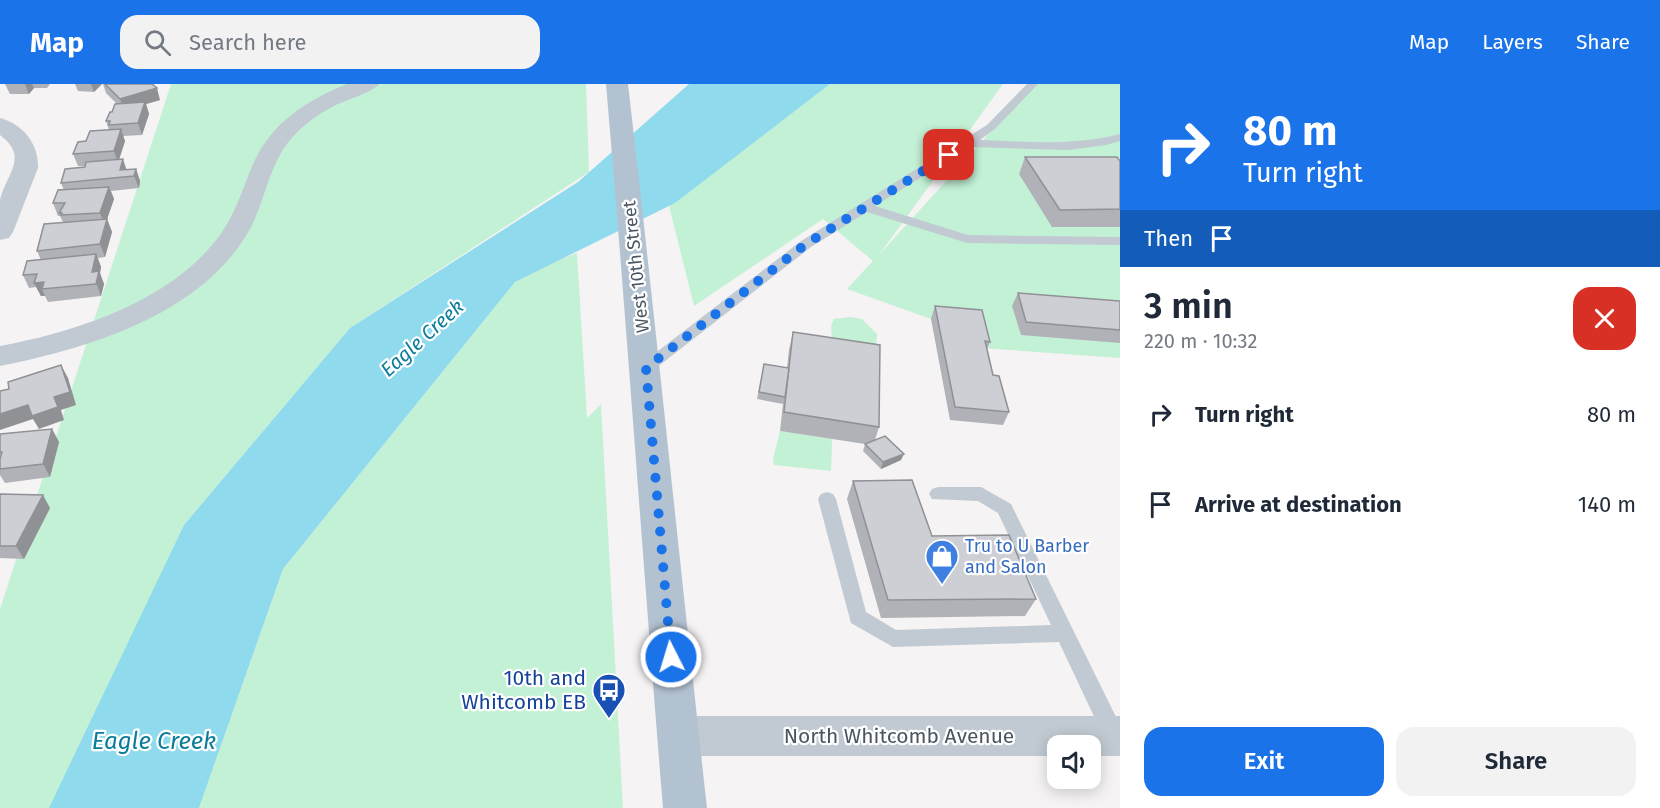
<!DOCTYPE html>
<meta charset="utf-8">
<style>
:root{--surface:#fff;--page:#f2f2f3;--text:#1f2937;--muted:#747a83;--accent:#1a73e8}
body{margin:0;font-family:"Fira Sans",sans-serif;background:var(--page);color:var(--text);height:100vh;display:flex;flex-direction:column;font-size:22px;white-space:nowrap}
*{box-sizing:border-box;margin:0}
p{font-size:20px;color:var(--muted)}
.icon{flex:none;width:33px;height:33px;fill:none;stroke:currentColor;stroke-width:2;stroke-linecap:round;stroke-linejoin:round}
.map{position:relative;flex:1;overflow:hidden}
.side{display:flex;flex-direction:column;background:var(--surface);width:540px}
.side>*{flex:none}
.guide{background:#1a73e8;color:#fff;overflow:hidden}
.controls{position:absolute;left:1047px;top:651px;display:grid;gap:12px}
.controls a{display:grid;place-items:center;width:54px;height:54px;border-radius:12px;background:var(--surface);box-shadow:0 3px 15px #0003;font-size:30px}
.pin{position:absolute;display:grid;place-items:center;width:51px;height:51px;color:#fff;margin:-26px;border-radius:12px;box-shadow:0 3px 9px #0006}
.me{position:absolute;width:66px;margin:-33px;rotate:355deg;stroke-linejoin:round;filter:drop-shadow(0 0 4px #0008)}
.turn{display:flex;align-items:center;gap:21px;height:126px;padding:0 24px;font-size:27px}
.turn .icon{width:78px;height:78px;stroke-width:2.5}
.turn b{display:block;font-size:42px;line-height:51px}
.then{display:flex;align-items:center;height:57px;padding:0 24px;background:#0003;gap:12px;font-size:22px}
.round{display:grid;place-items:center;flex:none;width:63px;height:63px;border-radius:18px;background:var(--page)}
.overview{display:flex;align-items:center;justify-content:space-between;height:102px;padding:0 24px}
h1{font-size:36px;font-weight:600;line-height:45px}
.button{display:flex;gap:12px;margin-top:auto;padding:12px 24px}
.button a{flex:1;height:69px;border-radius:18px;background:var(--accent);color:#fff;font-size:24px;font-weight:600;line-height:69px;text-align:center}
.button a+a{background:var(--page);color:var(--text)}
ul{padding:0;list-style:none}
li{display:flex;align-items:center;gap:18px;height:90px;padding:0 24px}
li div{flex:1}
li b{display:block;font-size:22px}
li em{font-style:normal}
header{display:flex;align-items:center;gap:36px;box-sizing:border-box;height:84px;padding:0 30px;background:var(--accent);color:#fff}
header strong{font-size:28px}
nav{display:flex;gap:33px;margin-inline-start:auto;font-size:21px}
.search{width:420px;height:54px;background:var(--page);display:flex;align-items:center;gap:15px;box-sizing:border-box;padding:0 21px;border-radius:18px;color:var(--muted);font-size:22px}
main{display:flex;flex:1;min-height:0}
.map>svg:first-child{display:block}
</style>
<header>
<strong>Map</strong>
<div class="search"><svg class="icon" aria-label="search" viewBox="0 0 24 24"><circle cx="10" cy="10" r="6"/><path d="M15 15l6 6"/></svg>Search here</div>
<nav><a>Map</a><a>Layers</a><a>Share</a></nav>
</header>
<main>
<div class="map">
<svg width="1120" height="724" viewBox="0 0 1120 724">
<rect width="100%" height="100%" fill="#f5f3f3"/>
<!-- green -->
<g fill="#c3f1d5">
<path d="M171,0H586L589,88L350,244L184,441L53,724H0V525Z"/>
<path d="M830,0H1003L879,171L1034,0H1120V274L983,264L977,239L931,235L847,205L873,177L823,135L694,222L669,122Z"/>
<path d="M577,169L587,334L601,320L623,724H199L283,485L515,198L541,183Z"/>
<path d="M851,233L862,235L877,250L876,261L832,255L831,242L834,235Z"/>
<path d="M780,347L832,355L831,387L774,381L773,375Z"/>
</g>
<!-- water -->
<path fill="#90daee" d="M689,0H830L675,119L515,198L283,485L199,724H49L184,441L350,244L578,98Z"/>
<g fill="none" stroke-linecap="round" stroke-linejoin="round">
<!-- lane -->
<g fill="#c1cad2" fill-rule="evenodd">
<path d="M1027,0H1038L995,45L980,56C1028,58 1073,62 1120,50V57L1106,61L1068,66L970,63L875,122L968,151L1120,153V161L967,159L867,128L811,163L651,288H641L638,284L641,280L801,157L987,41Z"/>
<path d="M938,403H981L1011,420L1120,641V659L1114,661L1106,658L1059,558L893,563L851,539L818,415L821,410L827,408L833,410L836,415L866,528L896,546L1051,541L998,429L978,417L932,415L929,410L932,405Z"/>
</g>
<!-- street -->
<g fill="#c1cad2" fill-rule="evenodd">
<path d="M347,0H379C372,9 345,16 334,22C318,30 303,41 291,55C268,81 265,121 247,150C199,231 87,265 0,282V262C76,248 172,217 220,151C234,132 242,107 251,85C268,41 305,17 347,0Z"/>
<path d="M0,34C23,40 39,60 38,84L13,148L9,154L0,156C0,144 0,130 0,118C4,92 31,74 0,51Z"/>
<path d="M678,632H1120V672H1090V662H1058V672H678L663,666L657,652L663,638Z"/>
</g>
<!-- primary -->
<path fill="#b3c2d1" fill-rule="evenodd" d="M606,0H628C656,241 680,483 707,724H663C643,483 627,241 606,0Z"/>
</g>
<!-- wall -->
<g fill="#b0b2b7">
<path d="M5,0H50L47,4H34L29,10H10Z"/>
<path d="M75,0H102L94,8L78,7Z"/>
<path d="M103,0H152L160,16L146,20L149,30L142,51L123,52L125,57L119,75L126,86L136,85L140,97L139,104L111,107L114,115L107,135L112,148L105,173L98,174L101,183L100,190L104,200L101,212L48,218L45,212H41L36,203L29,204L23,191L41,176L37,167L63,138L60,132H58L53,119L64,106L61,99L85,83V82H78L73,70L86,57L109,46L106,37L117,20L106,9Z"/>
<path d="M1025,73L1120,77V143H1052L1019,90Z"/>
<path d="M1018,209L1120,217V259L1021,251L1012,222Z"/>
<path d="M935,222L990,258L987,265L993,291L1009,328L1003,341L950,336L931,235Z"/>
<path d="M793,248L879,343L875,356L901,376L881,385L863,367L865,360L780,347L783,320L757,315L764,280L787,284L789,266Z"/>
<path d="M52,345L59,358L50,393L5,399L0,391V350Z"/>
<path d="M853,397L932,452L1036,515L1025,532L881,534L847,415Z"/>
<path d="M0,410L50,424L24,475L0,474Z"/>
</g>
<!-- shaded-wall -->
<g fill="#909195">
<path d="M25,0H32L34,4L29,10Z"/>
<path d="M91,0H102L94,8Z"/>
<path d="M157,4L160,16L146,20L149,30L142,51L138,39L124,27L120,15Z"/>
<path d="M121,45L125,57L118,79L114,67Z"/>
<path d="M123,75L127,87L120,86Z"/>
<path d="M136,85L140,97L139,104L134,92Z"/>
<path d="M109,103L114,115L105,141L100,129Z"/>
<path d="M107,135L112,148L105,173L100,160Z"/>
<path d="M96,170L101,183L100,189L104,200L101,212L92,188Z"/>
<path d="M44,198L42,205L45,212H41L34,199Z"/>
<path d="M61,281L68,294L76,321L61,326L64,336L39,345L33,335L0,346V330L54,313Z"/>
<path d="M52,345L59,358L50,393L43,380Z"/>
<path d="M904,370L901,376L881,385L883,378Z"/>
<path d="M43,411L50,424L24,475L16,462Z"/>
</g>
<!-- building -->
<g fill="#cdcfd5" stroke="#909195" stroke-width="1.5">
<path d="M105,0H152L157,4L120,15Z"/>
<path d="M145,18L138,39L109,41L110,37H106L110,28H112L115,20Z"/>
<path d="M121,45L114,67L73,70L78,58L86,57L90,47Z"/>
<path d="M1025,73H1117L1120,77V125L1060,126Z"/>
<path d="M123,75L120,86L136,85L134,92L61,99L65,85L85,83L86,78Z"/>
<path d="M109,103L100,129L61,131L62,129H59L65,119H53L58,106Z"/>
<path d="M107,135L100,160L37,167L44,140Z"/>
<path d="M96,170L92,188L99,187L96,200L42,205L44,198L34,199L37,190L23,191L27,177Z"/>
<path d="M1018,209L1120,217V246L1026,238Z"/>
<path d="M935,222L982,226L990,258L985,257L993,291L999,292L1009,328L955,323Z"/>
<path d="M793,248L880,261L879,343L784,328Z"/>
<path d="M764,280L789,284L785,313L759,308Z"/>
<path d="M61,281L70,308L54,313L58,323L32,332L28,321L0,330V307L9,305L8,298Z"/>
<path d="M52,345L43,380L0,385V375L2,368H0V350Z"/>
<path d="M885,352L904,370L883,378L865,360Z"/>
<path d="M912,396L932,452L1009,451L1036,515L888,516L853,397Z"/>
<path d="M0,410L43,411L16,462H0Z"/>
</g>
<g fill="none" stroke-linecap="round" stroke-linejoin="round">
<!-- route -->
<path stroke="#1a73e8" stroke-width="10" stroke-dasharray="0 18" d="M671,573L646,284L806,160L949,71"/>
</g>
<!-- icons -->
<defs>
<symbol id="shop-pin" viewBox="-11 -11 22 30"><path d="M0 17L-7.5 6A9.5 9.5 0 1 1 7.5 6Z" fill="#3f7fe0" stroke="#fff"/><path d="M-5-2.5h2.3a2.7 3.5 0 0 1 5.4 0H5L5.5 6h-11ZM-1.5-2.5h3a1.5 2.3 0 0 0-3 0Z" fill="#fff"/></symbol>
<symbol id="bus-pin" viewBox="-11 -11 22 30"><path d="M0 17L-7.5 6A9.5 9.5 0 1 1 7.5 6Z" fill="#1a4fb4" stroke="#fff"/><path d="M-5-6H5V4H4V6H2V4H-2V6H-4V4H-5ZM-3.5-4V0h7V-4ZM-3.5 1.2v1.5H-2V1.2ZM2 1.2v1.5H3.5V1.2Z" fill="#fff"/></symbol>
</defs>
<g fill-rule="evenodd">
<use href="#shop-pin" x="923" y="453" width="38" height="52"/>
<use href="#bus-pin" x="590" y="587" width="38" height="52"/>
</g>
<g text-anchor="middle" stroke-width="4.5" stroke-linejoin="round" paint-order="stroke">
<!-- street labels -->
<g font-size="18" fill="#4a5661" stroke="#fff">
<text transform="translate(636 183) rotate(-96)" y="6">West 10th Street</text>
</g>
<!-- shop labels -->
<g font-size="18" fill="#366cbe" stroke="#fff" text-anchor="start">
<text x="965" y="468">Tru to U Barber<tspan x="965" dy="21">and Salon</tspan></text>
</g>
<!-- water labels -->
<g font-size="20" font-style="italic" fill="#0c7c9b" stroke="#fff">
<text transform="translate(422 254) rotate(-42)" y="7">Eagle Creek</text>
</g>
<!-- near-transit labels -->
<g font-size="21" fill="#164399" stroke="#fff" text-anchor="end">
<text x="586" y="601">10th and<tspan x="586" dy="24">Whitcomb EB</tspan></text>
</g>
<!-- near-street labels -->
<g font-size="21" fill="#4a5661" stroke="#fff">
<text x="899" y="659">North Whitcomb Avenue</text>
</g>
<!-- near-water labels -->
<g font-size="24" font-style="italic" fill="#0c7c9b" stroke="#fff">
<text x="154" y="665">Eagle Creek</text>
</g>
</g>
</svg>
<div class="controls">
<a><svg class="icon" aria-label="sound" viewBox="0 0 24 24"><path d="M4 9h4l5-4v14l-5-4H4zM17 9q2 3 0 6"/></svg></a>
</div>
<div class="pin" style="left:949px;top:71px;background:#d93025"><svg class="icon" aria-label="arrive" viewBox="0 0 24 24"><path d="M6 21V4h12l-3 4 3 4H6"/></svg></div>
<svg class="me" style="left:671px;top:573px" viewBox="-20 -20 40 40"><circle r="17" fill="#1a73e8" stroke="#fff" stroke-width="3"/><path d="M0-11L8 9 0 5-8 9z" fill="#fff"/></svg>
</div>
<section class="side">
<div class="guide">
<div class="turn"><svg class="icon" aria-label="right" viewBox="0 0 24 24"><path d="M7 20v-9h11M14 6l5 5-5 5"/></svg><div><b>80 m</b>Turn right</div></div>
<div class="then">Then<svg class="icon" aria-label="arrive" viewBox="0 0 24 24"><path d="M6 21V4h12l-3 4 3 4H6"/></svg></div>
</div>
<div class="overview"><div><h1>3 min</h1><p>220 m · 10:32</p></div><a class="round" style="background:#d93025;color:#fff"><svg class="icon" aria-label="close" viewBox="0 0 24 24"><path d="M6 6l12 12M18 6L6 18"/></svg></a></div>
<ul>
<li><svg class="icon" aria-label="right" viewBox="0 0 24 24"><path d="M7 20v-9h11M14 6l5 5-5 5"/></svg><div><b>Turn right</b></div><em>80 m</em></li>
<li><svg class="icon" aria-label="arrive" viewBox="0 0 24 24"><path d="M6 21V4h12l-3 4 3 4H6"/></svg><div><b>Arrive at destination</b></div><em>140 m</em></li>
</ul>
<div class="button"><a>Exit</a><a>Share</a></div>
</section>
</main>
